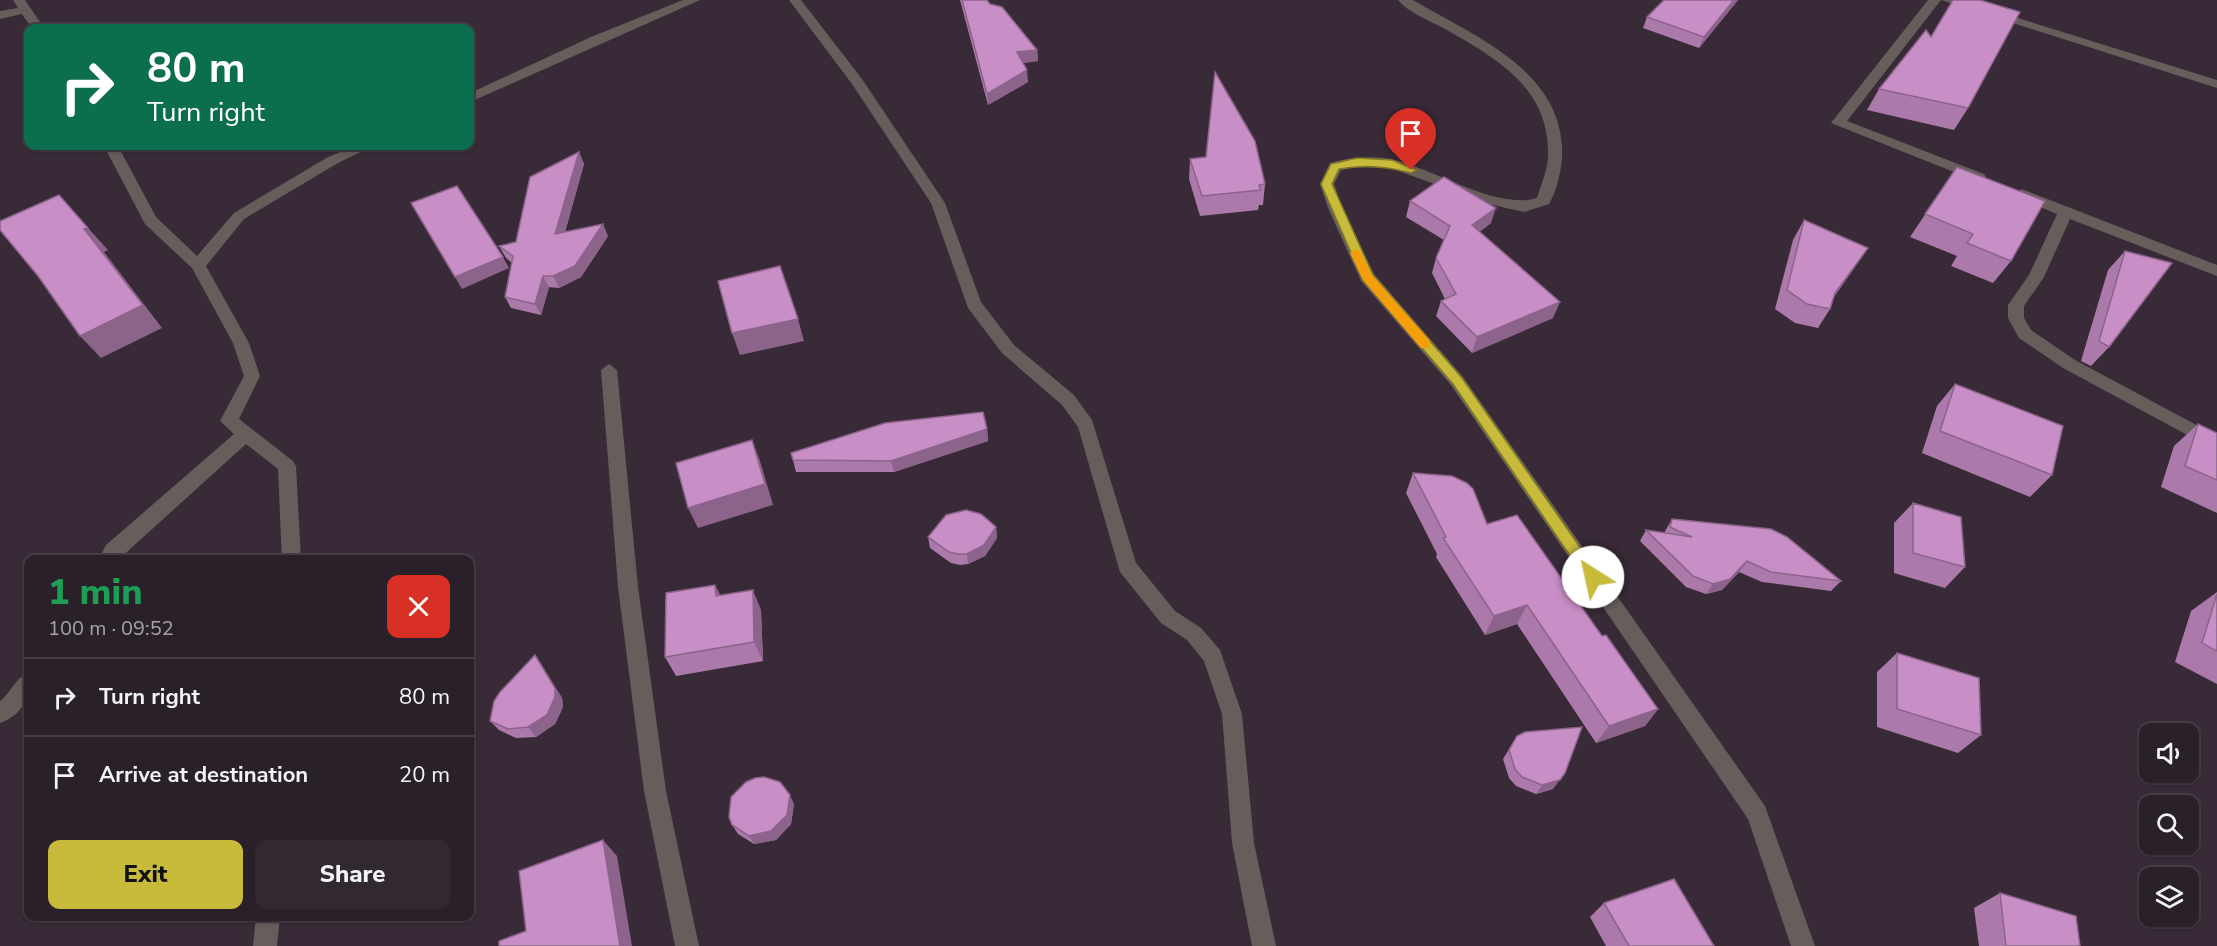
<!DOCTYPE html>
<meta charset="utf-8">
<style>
:root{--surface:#2a2029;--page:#322831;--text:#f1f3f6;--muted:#a5a3a8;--line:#463e46;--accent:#c8bb3b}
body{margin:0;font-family:"Nunito Sans",sans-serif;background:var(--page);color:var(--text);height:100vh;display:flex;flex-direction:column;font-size:22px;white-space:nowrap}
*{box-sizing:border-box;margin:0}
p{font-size:20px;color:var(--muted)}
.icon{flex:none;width:33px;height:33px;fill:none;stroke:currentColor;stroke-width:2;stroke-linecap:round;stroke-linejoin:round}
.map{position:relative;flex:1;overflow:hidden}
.side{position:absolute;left:24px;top:555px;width:450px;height:366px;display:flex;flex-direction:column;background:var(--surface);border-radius:12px;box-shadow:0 2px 4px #0004,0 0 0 2px var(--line)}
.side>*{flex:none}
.top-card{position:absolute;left:24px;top:24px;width:450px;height:126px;border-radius:12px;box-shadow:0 2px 4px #0004,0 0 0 2px var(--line);background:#0b6e4f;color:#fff;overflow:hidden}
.tools{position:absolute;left:2139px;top:723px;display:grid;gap:12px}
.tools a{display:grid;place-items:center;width:60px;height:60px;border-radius:12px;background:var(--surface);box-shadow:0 2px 4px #0004,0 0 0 2px var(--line);font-size:30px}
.pin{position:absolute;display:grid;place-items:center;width:51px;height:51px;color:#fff;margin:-62px -26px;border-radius:50% 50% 50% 0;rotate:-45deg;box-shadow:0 0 6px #0007}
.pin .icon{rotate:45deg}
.me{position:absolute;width:66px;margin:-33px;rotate:325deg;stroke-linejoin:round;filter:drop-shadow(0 0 4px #0008)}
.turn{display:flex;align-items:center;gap:21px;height:126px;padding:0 24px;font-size:27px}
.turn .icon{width:78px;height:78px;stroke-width:2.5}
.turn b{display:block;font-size:42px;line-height:51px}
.round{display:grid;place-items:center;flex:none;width:63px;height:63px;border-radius:12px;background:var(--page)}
.overview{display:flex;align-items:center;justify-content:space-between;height:102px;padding:0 24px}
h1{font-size:36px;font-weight:800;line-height:45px;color:#1e9e55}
.button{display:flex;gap:12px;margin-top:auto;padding:12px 24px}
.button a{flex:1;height:69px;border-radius:12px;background:var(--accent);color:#111;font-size:24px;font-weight:800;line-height:69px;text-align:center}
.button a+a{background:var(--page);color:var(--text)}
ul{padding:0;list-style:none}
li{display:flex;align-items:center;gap:18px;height:78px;padding:0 24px;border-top:2px solid var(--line)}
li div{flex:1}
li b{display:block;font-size:22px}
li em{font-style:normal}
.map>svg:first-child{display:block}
</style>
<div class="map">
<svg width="2217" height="946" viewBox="0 0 2217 946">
<rect width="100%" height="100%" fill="#382a37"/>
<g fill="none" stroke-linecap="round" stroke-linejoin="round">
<!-- street -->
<g fill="#675e5b" fill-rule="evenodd">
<path d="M13,0H25L44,28H32L22,14L0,19V11L18,8Z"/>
<path d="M683,0H700L470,102V93L591,37Z"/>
<path d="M789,0H801L862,79L945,203L981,302L1014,345L1074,395L1092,420L1136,563L1175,611L1201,628L1220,650L1242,714L1254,843L1276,946H1252L1232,843L1222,714L1204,661L1187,640L1161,623L1120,572L1078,427L1062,405L1002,353L968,308L931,203L852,84Z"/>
<path d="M1398,0H1413C1472,35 1558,68 1562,147C1563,164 1558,189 1549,204L1524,212L1493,205L1390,168L1357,167L1341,170L1334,184L1342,208L1374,274L1463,377L1765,806L1815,946H1791L1748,819L1451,385L1361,281L1328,208L1320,184L1330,163C1350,157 1374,155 1395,160C1436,170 1497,210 1537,198C1541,185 1547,171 1548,158C1551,89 1498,59 1445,29C1430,21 1409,13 1398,0Z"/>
<path d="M1928,0H1960L2217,80V88L1941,0L1847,121L1984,174L1986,177L1979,182L1974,180L1831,123Z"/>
<path d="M104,146H118L156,217L197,256L234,213L328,157L355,146H373L338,163L244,219L206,266L249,343L260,376L239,419L293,461L296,466L301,560H282L278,469L246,444L118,560H98L106,545L234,434L220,421L244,376L233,343L192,268L145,224Z"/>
<path d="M2022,189L2217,265V276L2070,219L2044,277L2024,306V318L2031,330L2075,360L2217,436V451L2063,368L2019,338L2008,318V305L2029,275L2057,214L2017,197L2015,194L2017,191Z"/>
<path d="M609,364L617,370L638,587L666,791L699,946H675L644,791L618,587L601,370Z"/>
<path d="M28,673C31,697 24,714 0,723V701C11,693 16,677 28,673Z"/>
<path d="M256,916H280L277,946H253Z"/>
</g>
</g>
<!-- wall -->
<g fill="#ac7aaa">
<path d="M960,0H987L990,4L1037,50L1038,61L1023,63L1028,82L988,105Z"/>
<path d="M1664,0H1738L1699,48L1643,28L1647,17Z"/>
<path d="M1879,89L1968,108L1954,130L1867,110Z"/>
<path d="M579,152L584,164L565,232L608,236L581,277L559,288L549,287L541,315L511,308L505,297L512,263L506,258L499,246L516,242Z"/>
<path d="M1190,159L1265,184L1263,205H1259L1258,210L1200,216L1189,179Z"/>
<path d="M1957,167L2011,261L1993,283L1951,266L1957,256L1910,237Z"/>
<path d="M1410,201L1491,223L1479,232L1553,318L1472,353L1436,316L1441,301L1445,299L1432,273L1436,258L1444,240L1406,217Z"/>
<path d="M1804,220L1868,248L1834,297L1830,309L1818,328L1795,323L1775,309L1793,240Z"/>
<path d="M2125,251L2109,347L2091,366L2081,361L2108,270Z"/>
<path d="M1955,384L2052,475L2030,497L1922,453L1937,406Z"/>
<path d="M2198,424L2217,433V513L2161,487L2174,446Z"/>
<path d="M987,429L988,441L894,472H796L793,460Z"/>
<path d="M1413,473L1487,524L1602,636L1658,709L1645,726L1596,743L1517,624L1485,635L1436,557L1437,554L1406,493Z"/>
<path d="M1913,503L1965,567L1945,588L1894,573V523Z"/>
<path d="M1672,519L1841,581L1831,591L1762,582L1739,572L1722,590L1706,594L1686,587L1640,541L1646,530L1664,533Z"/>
<path d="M996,527L997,538L985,556L968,564L960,565L951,563L930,548L928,537Z"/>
<path d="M715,585L720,595L761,610L763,661L676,676L665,657Z"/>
<path d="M2217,592V684L2175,662L2191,611Z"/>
<path d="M1897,653L1981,735L1958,753L1877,727V672Z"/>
<path d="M535,655L542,666L562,698L563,707L555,724L536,737L516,738L499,730L490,721Z"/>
<path d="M1517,736L1553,789L1536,794L1516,786L1509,778L1503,759Z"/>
<path d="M794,804L791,824L776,840L754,844L738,834L732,825Z"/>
<path d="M2000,893L2080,946H1979L1974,908Z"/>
<path d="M1604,903L1714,946H1606L1590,917Z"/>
</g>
<!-- shaded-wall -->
<g fill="#8c638b">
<path d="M1734,0H1738L1699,48L1704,37Z"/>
<path d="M1037,50L1038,61L1017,64V52Z"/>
<path d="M1027,70L1028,82L988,105L987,94Z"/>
<path d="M579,152L584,164L561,246L555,234Z"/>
<path d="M1496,208L1491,223L1467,241L1472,225Z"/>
<path d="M603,224L608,236L581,277L559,288L553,276Z"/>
<path d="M88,228L108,250L104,252L162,328L101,358L80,336L84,229Z"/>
<path d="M1868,248L1855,267L1826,308L1835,293Z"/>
<path d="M503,257L509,268L462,289L455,277Z"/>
<path d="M543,276L549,287L541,315L535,304Z"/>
<path d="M1560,302L1553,318L1472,353L1477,337Z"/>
<path d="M798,319L804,341L740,355L732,333Z"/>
<path d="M987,429L988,441L894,472L891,461Z"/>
<path d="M752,440L760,461L773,505L698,528L688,508Z"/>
<path d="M996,527L997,538L985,556L968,564L967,554Z"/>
<path d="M1747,561L1739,572L1722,590L1706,594L1713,584Z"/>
<path d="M715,585L725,605L716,596Z"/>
<path d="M753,590L761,610L763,661L754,642Z"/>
<path d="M1527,605L1517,624L1485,635L1494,616Z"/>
<path d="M535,655L542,666L562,698L563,707L555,724L536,737L528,727Z"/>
<path d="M1658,709L1645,726L1596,743L1609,726Z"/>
<path d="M1565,773L1553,789L1536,794L1542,785Z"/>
<path d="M790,795L794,804L791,824L776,840L754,844L749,836Z"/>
<path d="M603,840L617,856L632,946H620Z"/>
</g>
<!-- building -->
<g fill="#c88ec6" stroke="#8c638b" stroke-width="1.5">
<path d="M962,0H987L990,4L1002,7L1037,50L1017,52L1027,70L987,94Z"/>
<path d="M1664,0H1734L1704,37L1647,17Z"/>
<path d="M1953,0H1980L2020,12L1968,108L1879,89L1926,30L1931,37Z"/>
<path d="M1215,72L1255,141L1265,184L1259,185L1261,190L1202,196L1190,159L1206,157Z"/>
<path d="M579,152L555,234L603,224L575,266L553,276H543L535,304L505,297L513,256L499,246L516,242L530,177Z"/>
<path d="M1957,167L2045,201L2011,261L1967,243L1973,234L1925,214Z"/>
<path d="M1444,177L1496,208L1472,225L1560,302L1477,337L1441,301L1456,294L1436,258L1450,226L1410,201Z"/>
<path d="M457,186L503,257L455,277L411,203Z"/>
<path d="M59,195L88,228L84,229L143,305L80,336L38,276L0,230V221Z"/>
<path d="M1804,220L1868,248L1835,293L1830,309L1807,304L1787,290Z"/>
<path d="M2125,251L2172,263L2109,347L2099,341Z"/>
<path d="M780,266L798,319L732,333L718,281Z"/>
<path d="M1955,384L2063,426L2052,475L1940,431Z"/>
<path d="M983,412L987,429L891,461L793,460L791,453L885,423Z"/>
<path d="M2198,424L2217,433V480L2185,466Z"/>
<path d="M752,440L765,484L688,508L676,463Z"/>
<path d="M1413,473L1452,476L1467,483L1473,489L1487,524L1517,515L1602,636L1606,635L1658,709L1609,726L1527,605L1494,616L1443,538L1446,537Z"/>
<path d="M1913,503L1961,517L1965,567L1913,553Z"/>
<path d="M966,510L981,514L996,527L984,545L967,554H958L949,552L928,537L946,515Z"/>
<path d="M1672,519L1771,529L1787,537L1841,581L1771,572L1747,561L1730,579L1713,584L1693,576L1646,530L1692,537L1670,527Z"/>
<path d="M715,585L716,596L753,590L754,642L665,657L666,593Z"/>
<path d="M2217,594V651L2202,643Z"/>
<path d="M1897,653L1979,678L1981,735L1897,709Z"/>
<path d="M535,655L555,688V697L547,715L528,727L508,729L490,721L494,701L500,692Z"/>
<path d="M1582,727L1565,773L1560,780L1542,785L1522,777L1515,769L1509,750L1517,736L1525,732Z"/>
<path d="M764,777L780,782L790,795L787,815L771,831L749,836L732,825L729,817L731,797L746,782L755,778Z"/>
<path d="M603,840L620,946H499V941L526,931L519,871Z"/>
<path d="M1674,879L1714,946H1629L1604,903Z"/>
<path d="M2000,893L2076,916L2080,946H2006Z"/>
</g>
<!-- route -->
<path fill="#c8bb3b" stroke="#827a26" stroke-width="1.5" d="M1357,158L1392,160L1417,170L1411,173C1387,166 1365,164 1339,169L1332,184L1373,275L1462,378L1598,573L1601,577L1598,582H1588L1453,384L1363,280L1321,184L1331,164Z"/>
<!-- slow -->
<path fill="#f59e0b" d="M1356,249L1360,251L1372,275L1430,341V348H1421L1363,280L1350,253Z"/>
</svg>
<div class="tools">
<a><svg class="icon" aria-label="sound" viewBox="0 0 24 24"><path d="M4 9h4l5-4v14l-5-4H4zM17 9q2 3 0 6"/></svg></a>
<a><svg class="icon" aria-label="search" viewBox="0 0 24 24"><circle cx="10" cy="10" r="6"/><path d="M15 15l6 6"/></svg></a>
<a><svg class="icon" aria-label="layers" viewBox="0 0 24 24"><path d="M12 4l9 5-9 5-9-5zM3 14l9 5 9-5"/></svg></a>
</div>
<div class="pin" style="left:1411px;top:170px;background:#d93025"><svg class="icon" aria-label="arrive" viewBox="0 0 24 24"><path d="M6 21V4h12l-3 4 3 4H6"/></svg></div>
<svg class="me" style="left:1593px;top:577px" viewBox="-20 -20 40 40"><circle r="19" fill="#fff"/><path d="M0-13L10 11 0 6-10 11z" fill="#c8bb3b"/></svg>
<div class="top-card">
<div class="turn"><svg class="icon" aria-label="right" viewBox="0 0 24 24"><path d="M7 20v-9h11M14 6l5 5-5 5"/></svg><div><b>80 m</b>Turn right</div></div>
</div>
<section class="side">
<div class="overview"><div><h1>1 min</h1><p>100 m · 09:52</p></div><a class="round" style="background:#d93025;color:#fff"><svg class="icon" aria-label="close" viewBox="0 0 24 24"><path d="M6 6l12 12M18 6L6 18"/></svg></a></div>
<ul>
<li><svg class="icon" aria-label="right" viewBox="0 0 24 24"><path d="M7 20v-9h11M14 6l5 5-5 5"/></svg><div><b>Turn right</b></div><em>80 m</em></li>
<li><svg class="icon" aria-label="arrive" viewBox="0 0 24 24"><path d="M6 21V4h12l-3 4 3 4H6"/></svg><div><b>Arrive at destination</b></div><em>20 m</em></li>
</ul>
<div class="button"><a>Exit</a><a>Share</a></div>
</section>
</div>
